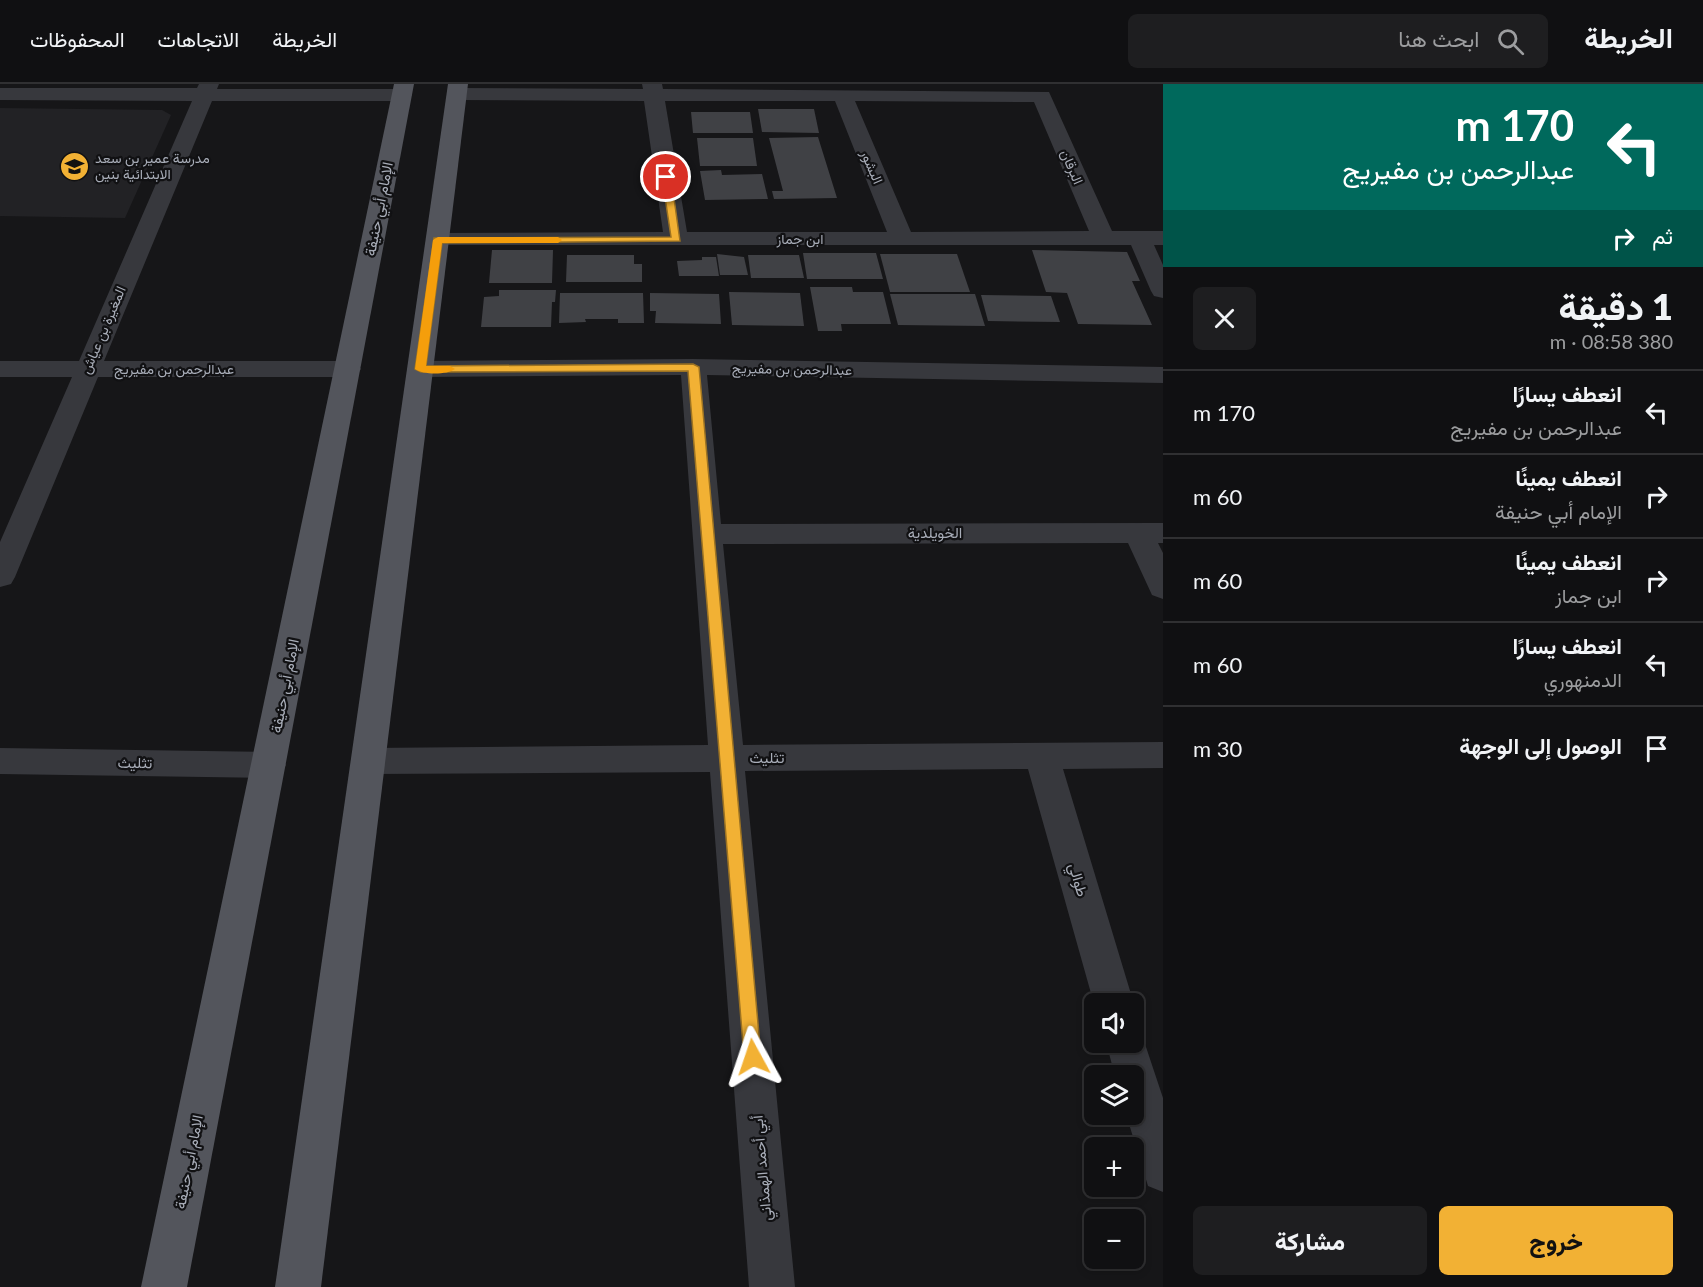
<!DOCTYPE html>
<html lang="ar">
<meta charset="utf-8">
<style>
:root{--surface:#101012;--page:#1e1e20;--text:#f1f3f6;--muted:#9c9d9f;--line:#303032;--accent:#f2b134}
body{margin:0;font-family:Lato,Vazirmatn,sans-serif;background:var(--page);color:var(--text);direction:rtl;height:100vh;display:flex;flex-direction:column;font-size:22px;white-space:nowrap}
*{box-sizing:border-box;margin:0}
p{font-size:20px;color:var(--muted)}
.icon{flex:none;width:33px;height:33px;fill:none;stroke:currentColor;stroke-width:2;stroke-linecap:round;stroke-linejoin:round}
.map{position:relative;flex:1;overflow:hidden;direction:ltr}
.sheet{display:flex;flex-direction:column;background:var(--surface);width:540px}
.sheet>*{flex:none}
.top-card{background:#00695c;color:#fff;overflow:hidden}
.tools{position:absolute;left:1084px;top:909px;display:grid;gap:12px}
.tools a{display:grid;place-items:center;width:60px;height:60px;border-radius:9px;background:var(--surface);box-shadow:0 3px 9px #0003,0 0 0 2px var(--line);font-size:30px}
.pin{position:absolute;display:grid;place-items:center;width:51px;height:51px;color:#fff;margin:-26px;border:3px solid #fff;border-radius:50%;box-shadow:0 2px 6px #0007}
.me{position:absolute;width:66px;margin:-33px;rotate:355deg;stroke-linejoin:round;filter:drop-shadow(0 0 4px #0008)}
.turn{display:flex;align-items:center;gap:21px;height:126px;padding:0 30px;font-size:27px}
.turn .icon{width:78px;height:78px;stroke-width:2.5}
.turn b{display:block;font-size:42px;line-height:51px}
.then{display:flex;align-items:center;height:57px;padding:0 30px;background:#0003;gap:12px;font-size:22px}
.round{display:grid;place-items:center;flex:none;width:63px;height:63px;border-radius:9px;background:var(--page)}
.head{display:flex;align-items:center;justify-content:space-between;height:102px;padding:0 30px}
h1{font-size:36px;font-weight:800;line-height:45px}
.action{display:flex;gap:12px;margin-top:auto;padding:12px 30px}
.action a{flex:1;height:69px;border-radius:9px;background:var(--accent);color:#111;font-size:24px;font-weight:800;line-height:69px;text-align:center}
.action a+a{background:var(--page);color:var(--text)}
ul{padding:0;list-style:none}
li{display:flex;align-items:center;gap:18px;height:84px;padding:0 30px;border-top:2px solid var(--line)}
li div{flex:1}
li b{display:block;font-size:22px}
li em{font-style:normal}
header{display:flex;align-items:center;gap:36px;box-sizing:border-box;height:84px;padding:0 30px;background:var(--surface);border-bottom:2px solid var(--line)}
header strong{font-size:28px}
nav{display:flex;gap:33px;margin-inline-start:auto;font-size:21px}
.search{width:420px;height:54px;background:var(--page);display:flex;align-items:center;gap:15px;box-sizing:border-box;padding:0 21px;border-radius:9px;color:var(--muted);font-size:22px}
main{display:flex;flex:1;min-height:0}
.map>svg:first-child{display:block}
</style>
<header>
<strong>الخريطة</strong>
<div class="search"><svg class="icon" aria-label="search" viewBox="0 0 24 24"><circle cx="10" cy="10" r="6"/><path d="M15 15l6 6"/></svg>ابحث هنا</div>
<nav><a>الخريطة</a><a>الاتجاهات</a><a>المحفوظات</a></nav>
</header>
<main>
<section class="sheet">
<div class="top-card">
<div class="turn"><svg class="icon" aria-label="left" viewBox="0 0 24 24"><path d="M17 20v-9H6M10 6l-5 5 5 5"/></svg><div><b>170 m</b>عبدالرحمن بن مفيريج</div></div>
<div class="then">ثم<svg class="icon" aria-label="right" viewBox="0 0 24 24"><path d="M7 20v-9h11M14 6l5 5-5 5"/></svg></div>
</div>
<div class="head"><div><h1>1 دقيقة</h1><p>380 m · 08:58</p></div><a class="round"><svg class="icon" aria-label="close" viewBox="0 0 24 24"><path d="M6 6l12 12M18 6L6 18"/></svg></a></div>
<ul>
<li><svg class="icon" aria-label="left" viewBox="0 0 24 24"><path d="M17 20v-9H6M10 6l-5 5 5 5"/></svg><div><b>انعطف يسارًا</b><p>عبدالرحمن بن مفيريج</p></div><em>170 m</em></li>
<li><svg class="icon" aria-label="right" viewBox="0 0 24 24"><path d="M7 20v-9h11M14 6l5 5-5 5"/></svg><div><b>انعطف يمينًا</b><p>الإمام أبي حنيفة</p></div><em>60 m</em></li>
<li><svg class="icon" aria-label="right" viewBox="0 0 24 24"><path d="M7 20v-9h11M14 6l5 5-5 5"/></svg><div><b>انعطف يمينًا</b><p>ابن جماز</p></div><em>60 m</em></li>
<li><svg class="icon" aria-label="left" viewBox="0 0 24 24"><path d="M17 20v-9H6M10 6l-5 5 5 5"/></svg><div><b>انعطف يسارًا</b><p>الدمنهوري</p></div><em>60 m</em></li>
<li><svg class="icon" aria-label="arrive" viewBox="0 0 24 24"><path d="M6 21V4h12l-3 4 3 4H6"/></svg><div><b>الوصول إلى الوجهة</b></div><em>30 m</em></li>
</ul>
<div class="action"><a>خروج</a><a>مشاركة</a></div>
</section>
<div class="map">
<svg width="1163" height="1203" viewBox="0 0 1163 1203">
<rect width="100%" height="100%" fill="#161618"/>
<!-- built -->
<path fill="#222225" d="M0,24L162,26L171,31L125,134L0,132Z"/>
<!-- building -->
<g fill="#404145">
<path d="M758,25H814L819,49L762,48Z"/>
<path d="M691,28H750L753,49H693Z"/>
<path d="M818,53L837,114L774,115L772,107H783L769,54Z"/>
<path d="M697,54H753L757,82H700Z"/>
<path d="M721,86L722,91L762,90L768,115L705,116L700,87Z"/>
<path d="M492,166H553L552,199H489Z"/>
<path d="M1032,166L1127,168L1140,197H1132L1152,241L1078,240L1067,209L1046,208Z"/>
<path d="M803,169H876L883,195H807Z"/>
<path d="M717,170L744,173L748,191H720Z"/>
<path d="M880,170H957L970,208H890Z"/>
<path d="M567,171H634V180H642V198H566Z"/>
<path d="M748,171H799L804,194H751Z"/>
<path d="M702,173H716L719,192H679L677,177L702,176Z"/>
<path d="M810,203H852L853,208H883L891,240H841L842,247H818Z"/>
<path d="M499,206H556L555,218H552L551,243H481L484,213L499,212Z"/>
<path d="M729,208L800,209L804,242L732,241Z"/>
<path d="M560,209H643L644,239H618V235H585L586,238L559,239Z"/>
<path d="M650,209L719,210L721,240L655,239L656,227H650Z"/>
<path d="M890,210H975L985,242L898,241Z"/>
<path d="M981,211L1051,212L1060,238L988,237Z"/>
</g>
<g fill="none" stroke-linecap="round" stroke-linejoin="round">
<!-- street -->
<g fill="#37383d" fill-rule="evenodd">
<path d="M199,0H219L217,5H402L409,7L412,11L409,15L402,17H212L104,277H348L357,279L361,285L357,291L348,293H98L15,493L11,500L0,503V458L72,293H0V277H79L192,17L0,16V4H197Z"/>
<path d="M642,0H662L663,5L1049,8L1112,147H1163V161H1154L1163,181V214L1154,212L1151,207L1131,161H430L426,156L430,151L438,149L663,148L644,17L457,16L450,14L447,10L450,6L457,4L643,5ZM665,17H835L887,148H687ZM855,17L1034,18L1089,147L911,148Z"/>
<path d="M693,275L1163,283V299L707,291L721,440L1163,439V459H1158L1163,469V515L1152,511L1128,459L723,460L743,661L1163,658V684L1063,685L1134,920H1095V922L1094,920L1028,685L745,687L795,1203H749L710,688L370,690L358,686L353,677L358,668L370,664L708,661L681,291L421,293L412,291L408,285L412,279L421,277Z"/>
<path d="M0,664L269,668L281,672L286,681L281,690L269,694L0,690Z"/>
<path d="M1134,943L1140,945L1163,1014V1108L1148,1102L1126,1030H1134V992H1115L1106,958H1134Z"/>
</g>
<!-- primary -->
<g fill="#53555c" fill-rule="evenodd">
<path d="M394,0H414L187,1203H141Z"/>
<path d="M448,0H468L321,1203H275Z"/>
</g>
</g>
<!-- route -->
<path fill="#f2b134" stroke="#9d7322" stroke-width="1.5" d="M666,91L671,93L680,157L442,159L426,282L693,280L699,283L761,973L759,979L753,981L747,979L744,973L688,287L421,288L415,285L434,154L671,153L662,93Z"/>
<!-- slow -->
<path fill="#f59e0b" d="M438,153H558L562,156L558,159H442L426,282H450L455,285C447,291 423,291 415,285L433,156Z"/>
<!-- icons -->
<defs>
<symbol id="school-disc" viewBox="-11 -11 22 22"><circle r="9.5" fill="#f2b134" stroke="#111113"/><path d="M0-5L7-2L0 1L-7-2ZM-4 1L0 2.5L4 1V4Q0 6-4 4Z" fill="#111"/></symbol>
</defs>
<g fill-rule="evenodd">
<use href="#school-disc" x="58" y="66" width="33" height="33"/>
</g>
<g text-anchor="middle" stroke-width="4.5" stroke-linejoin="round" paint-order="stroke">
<!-- far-poi labels -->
<g font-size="14" fill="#a8adb8" stroke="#111113" text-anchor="start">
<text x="95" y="79">مدرسة عمير بن سعد<tspan x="95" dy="16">الابتدائية بنين</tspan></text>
</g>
<!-- far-street labels -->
<g font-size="14" fill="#a8adb8" stroke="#111113">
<text transform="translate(872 83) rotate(67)" y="5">البشور</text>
<text transform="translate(1072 83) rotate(67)" y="5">البرقان</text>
<text x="800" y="160">ابن جماز</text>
<text transform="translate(103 246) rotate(-67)" y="5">المغيرة بن عياش</text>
<text x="174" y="290">عبدالرحمن بن مفيريج</text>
<text transform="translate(792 285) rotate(1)" y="5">عبدالرحمن بن مفيريج</text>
</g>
<!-- street labels -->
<g font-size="15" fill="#a8adb8" stroke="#111113">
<text transform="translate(379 125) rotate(-79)" y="5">الإمام أبي حنيفة</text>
<text x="935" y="454">الخويلدية</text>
<text transform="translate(285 602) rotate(-79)" y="5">الإمام أبي حنيفة</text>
<text x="767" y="679">تثليث</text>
<text transform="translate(135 679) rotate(1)" y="5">تثليث</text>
<text transform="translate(1078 796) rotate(74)" y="5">طوالي</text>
<text transform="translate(189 1078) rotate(-79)" y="5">الإمام أبي حنيفة</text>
<text transform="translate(762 1084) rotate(-95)" y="5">أبي أحمد الهمذاني</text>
</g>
</g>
</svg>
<div class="tools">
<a><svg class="icon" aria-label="sound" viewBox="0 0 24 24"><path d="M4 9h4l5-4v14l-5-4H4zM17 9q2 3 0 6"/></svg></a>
<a><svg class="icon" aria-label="layers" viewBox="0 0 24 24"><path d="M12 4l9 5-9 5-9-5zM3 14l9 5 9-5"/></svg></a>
<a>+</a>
<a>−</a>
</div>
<div class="pin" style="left:666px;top:93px;background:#d93025"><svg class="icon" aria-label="arrive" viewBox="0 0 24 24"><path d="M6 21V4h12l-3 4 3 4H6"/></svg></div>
<svg class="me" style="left:753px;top:973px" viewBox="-20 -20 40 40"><path d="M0-17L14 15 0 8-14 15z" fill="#f2b134" stroke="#fff" stroke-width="4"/></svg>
</div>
</main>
